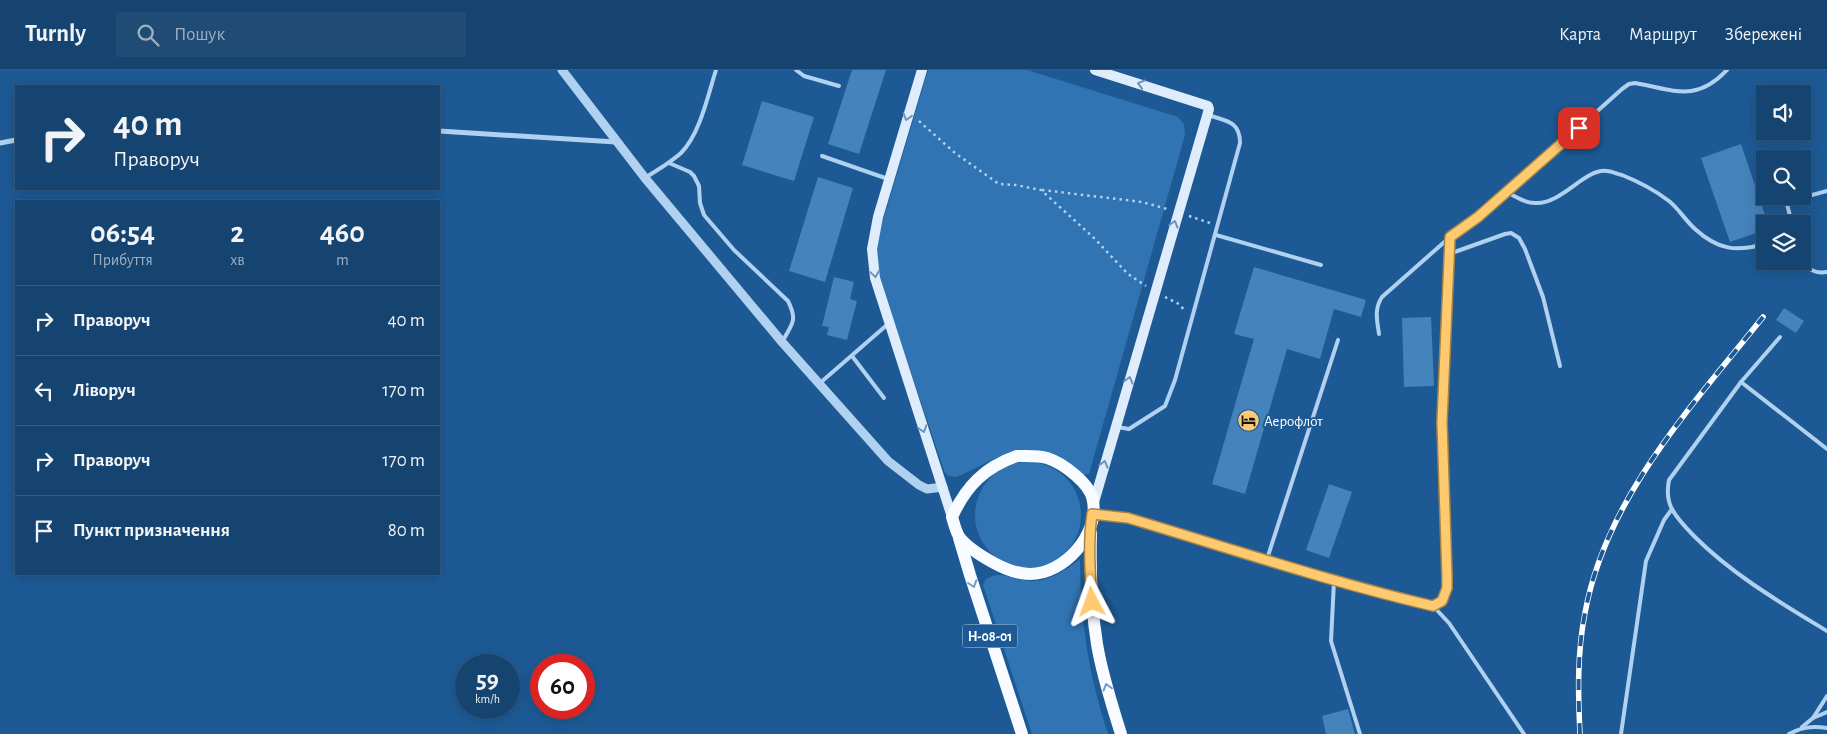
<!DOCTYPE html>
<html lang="uk">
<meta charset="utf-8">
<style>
:root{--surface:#164470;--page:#1f4b75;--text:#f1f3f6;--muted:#9eb0c3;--line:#355c83}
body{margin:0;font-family:"Alegreya Sans",sans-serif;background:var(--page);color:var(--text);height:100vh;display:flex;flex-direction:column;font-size:19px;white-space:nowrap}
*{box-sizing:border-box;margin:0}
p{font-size:16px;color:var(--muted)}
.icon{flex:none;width:28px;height:28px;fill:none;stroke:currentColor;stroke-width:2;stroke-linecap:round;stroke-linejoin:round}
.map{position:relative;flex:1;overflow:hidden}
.drawer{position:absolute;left:15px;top:130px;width:425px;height:375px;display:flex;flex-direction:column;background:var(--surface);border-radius:0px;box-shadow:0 2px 12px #0003,0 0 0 1px var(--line)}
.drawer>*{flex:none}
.guide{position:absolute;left:15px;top:15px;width:425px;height:105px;border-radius:0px;box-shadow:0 2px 12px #0003,0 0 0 1px var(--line);background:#164470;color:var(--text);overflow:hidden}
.tools{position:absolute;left:1756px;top:15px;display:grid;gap:10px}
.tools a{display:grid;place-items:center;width:55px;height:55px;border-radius:0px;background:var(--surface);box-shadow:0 2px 12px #0003,0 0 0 1px var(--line);font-size:25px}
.speed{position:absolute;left:455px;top:584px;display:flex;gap:10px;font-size:25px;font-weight:700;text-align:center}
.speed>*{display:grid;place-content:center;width:65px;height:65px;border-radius:50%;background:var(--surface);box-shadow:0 2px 12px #0003,0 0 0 1px var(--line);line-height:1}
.speed small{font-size:12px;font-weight:400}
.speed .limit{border:8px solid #d22;background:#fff;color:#111}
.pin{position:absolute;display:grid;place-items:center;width:42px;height:42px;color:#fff;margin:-21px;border-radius:10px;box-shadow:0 2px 8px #0006}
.me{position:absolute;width:55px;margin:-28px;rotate:356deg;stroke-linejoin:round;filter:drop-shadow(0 0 4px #0008)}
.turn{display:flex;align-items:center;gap:18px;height:105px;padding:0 15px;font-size:22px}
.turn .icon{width:65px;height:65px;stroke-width:2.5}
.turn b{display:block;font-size:35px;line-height:42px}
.eta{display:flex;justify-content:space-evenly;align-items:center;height:85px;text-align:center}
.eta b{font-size:30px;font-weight:700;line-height:35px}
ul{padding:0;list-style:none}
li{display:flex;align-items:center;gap:15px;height:70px;padding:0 15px;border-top:1px solid var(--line)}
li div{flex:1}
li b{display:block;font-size:19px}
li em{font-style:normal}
header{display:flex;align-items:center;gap:30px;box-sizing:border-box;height:70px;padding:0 25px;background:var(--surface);border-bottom:1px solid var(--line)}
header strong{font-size:24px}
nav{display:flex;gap:28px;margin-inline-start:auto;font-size:18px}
.search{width:350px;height:45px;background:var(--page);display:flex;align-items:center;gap:12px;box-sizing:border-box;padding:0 18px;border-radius:0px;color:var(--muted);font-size:19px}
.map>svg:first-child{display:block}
</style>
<header>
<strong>Turnly</strong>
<div class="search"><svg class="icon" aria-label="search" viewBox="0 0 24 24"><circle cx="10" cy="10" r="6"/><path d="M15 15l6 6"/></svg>Пошук</div>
<nav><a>Карта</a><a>Маршрут</a><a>Збережені</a></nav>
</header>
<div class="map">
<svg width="1827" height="664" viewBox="0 0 1827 664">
<rect width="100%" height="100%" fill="#1d5a95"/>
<!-- green -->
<g fill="#3174b3">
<path d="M928,0H1027L1178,47L1184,54L1185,65L1089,404L1084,405C1057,384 1032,373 998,387C984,393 970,402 956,407L949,406L945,403L880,211L876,174Z"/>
<circle cx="1028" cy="445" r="53"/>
<path d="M1080,489C1080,550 1089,607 1108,664H1032L983,515L986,509C989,508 993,505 997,505C1005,504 1021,511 1031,511C1049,512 1066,500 1080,489Z"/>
</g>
<!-- building -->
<g fill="#4583bc">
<path d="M852,0H886L859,84L828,74Z"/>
<path d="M762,31L814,47L794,111L742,95Z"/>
<path d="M1741,74L1768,154H1765V160L1730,172L1701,88Z"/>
<path d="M818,107L853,118L825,212L789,201Z"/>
<path d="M1254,197L1366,230L1361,247L1334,239L1320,289L1287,279L1245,424L1212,414L1254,269L1234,264Z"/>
<path d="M834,207L854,212L850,229L857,231L847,270L827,265L829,257L822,256Z"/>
<path d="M1784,238L1804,251L1796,263L1776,250Z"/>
<path d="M1431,247L1434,316L1404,317L1402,248Z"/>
<path d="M1329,414L1352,422L1329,488L1306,480Z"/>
<path d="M1348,639L1355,664H1326L1322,646Z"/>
</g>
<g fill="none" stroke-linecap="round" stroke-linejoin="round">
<!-- path -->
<g stroke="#b0d1ef" stroke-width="2.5" stroke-dasharray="2.5 4" stroke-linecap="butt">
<path d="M919,51L955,83L999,114L1016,115L1041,120L1093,167L1128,204L1146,216"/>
<path d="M1042,120L1142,132L1167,139"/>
<path d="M1189,146L1210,153"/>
<path d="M1165,227L1179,234L1185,241"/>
</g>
<!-- service -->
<g stroke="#b0d1ef" stroke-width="4">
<path d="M796,0L804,6L839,16"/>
<path d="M1774,82L1776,89"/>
<path d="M822,86L888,109"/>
<path d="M669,93L690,102L694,106L699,116L700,133L704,145L734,180L788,231C798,251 792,254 782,272"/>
<path d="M645,108C657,100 670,93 681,83C700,64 708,25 716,0"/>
<path d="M1507,122C1516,127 1525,133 1535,133C1561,135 1585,98 1607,101C1611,101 1617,104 1622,105C1637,111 1656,121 1669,131C1679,139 1685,150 1695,159C1718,180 1736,182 1765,174"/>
<path d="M1785,126L1792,154"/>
<path d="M1786,132L1827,121"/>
<path d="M1216,165L1321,195"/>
<path d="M1449,184L1505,164L1511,163L1519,168L1525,179L1543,227L1560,296"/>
<path d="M1802,189C1809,200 1814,204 1827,202"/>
<path d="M1379,264C1377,250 1374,239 1382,227L1450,167L1479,147L1622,19L1629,14L1635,13C1674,20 1696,33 1727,0"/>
<path d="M1780,267L1741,312L1669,410C1667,420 1667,428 1671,437C1676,448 1686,458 1695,467C1733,505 1781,533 1827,561"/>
<path d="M852,286L884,328"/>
<path d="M1741,312L1827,379"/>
<path d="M820,313L888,254"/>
<path d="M1117,357L1129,359L1165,336L1175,310L1240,73C1240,51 1226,51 1208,45"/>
<path d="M1096,444L1128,449L1334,511L1433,536L1449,553L1524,664"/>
<path d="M1267,489L1338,270"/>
<path d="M1334,511L1331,571L1360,664"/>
<path d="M1433,536C1447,528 1447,522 1447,506L1442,352L1450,168"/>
<path d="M1813,648L1827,626"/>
<path d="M1802,657L1813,648L1827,642"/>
<path d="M1621,664L1646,491L1664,450L1672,439"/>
<path d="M1789,664C1802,657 1812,656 1827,658"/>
</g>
<!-- minor -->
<g stroke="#b0d1ef" stroke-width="5">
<path d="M439,61L616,72"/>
<path d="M0,73L16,70"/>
</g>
<!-- tertiary -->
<path stroke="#b0d1ef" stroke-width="9" d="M562,0L645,108L782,272L888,391L919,415L927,419L943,417"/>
<!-- secondary -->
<g stroke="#deecfb" stroke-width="10">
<path d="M922,0L878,147L872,179L875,208L952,447"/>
<path d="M1094,432L1209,39L1208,36L1095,0"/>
</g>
<!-- primary -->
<g stroke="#f8fbff" stroke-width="12">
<path d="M1017,386C1027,386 1037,385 1047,388C1063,393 1091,414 1093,431C1099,465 1064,504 1030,504C1018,504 1005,499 994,493C983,487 968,478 960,468C956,463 954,453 952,447C966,416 985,397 1017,386Z"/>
<path d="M1091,463C1090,500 1091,537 1097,574C1102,605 1112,635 1121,664"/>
<path d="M959,468L970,505L1022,664"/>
</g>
<defs>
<path id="rail" d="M1580,664C1578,624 1577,583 1585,543C1606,427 1692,336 1763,247"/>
</defs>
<!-- rail casing -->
<use href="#rail" stroke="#fff" stroke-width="5.5"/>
<!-- rail -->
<use href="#rail" stroke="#1d5a95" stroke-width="4" stroke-dasharray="11" stroke-linecap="butt"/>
</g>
<!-- one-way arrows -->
<defs><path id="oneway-chevron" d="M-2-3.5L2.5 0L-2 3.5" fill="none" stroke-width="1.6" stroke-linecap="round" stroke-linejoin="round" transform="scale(1.25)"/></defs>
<g stroke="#6a94be">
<use href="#oneway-chevron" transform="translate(1141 14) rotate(-163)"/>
<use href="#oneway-chevron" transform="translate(907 47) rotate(107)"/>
<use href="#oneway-chevron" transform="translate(1174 154) rotate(-74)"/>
<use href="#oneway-chevron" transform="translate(875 204) rotate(82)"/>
<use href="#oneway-chevron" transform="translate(1129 310) rotate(-74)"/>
<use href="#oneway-chevron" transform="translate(923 359) rotate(72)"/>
<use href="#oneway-chevron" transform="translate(1104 394) rotate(-74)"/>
</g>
<g stroke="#759abf">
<use href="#oneway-chevron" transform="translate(973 514) rotate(72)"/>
<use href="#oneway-chevron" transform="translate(1107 617) rotate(-106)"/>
</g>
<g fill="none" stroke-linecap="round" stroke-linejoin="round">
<defs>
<path id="route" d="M1092,532C1090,503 1088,472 1092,444L1128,448C1229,478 1330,512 1433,536L1442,531L1447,518V506L1442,352L1450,167L1478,147L1579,58"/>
</defs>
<!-- route casing -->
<use href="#route" stroke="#a58348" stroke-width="12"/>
<!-- route -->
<use href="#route" stroke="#feca6f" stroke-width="9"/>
</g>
<!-- icons -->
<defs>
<symbol id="hotel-disc" viewBox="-11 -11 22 22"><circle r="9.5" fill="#feca6f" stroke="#1d5a95"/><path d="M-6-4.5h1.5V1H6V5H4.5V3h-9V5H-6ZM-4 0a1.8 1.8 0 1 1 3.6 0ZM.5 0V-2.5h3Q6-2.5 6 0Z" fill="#111"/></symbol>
</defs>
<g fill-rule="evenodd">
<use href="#hotel-disc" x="1236" y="338" width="25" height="25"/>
</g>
<g text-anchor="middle" stroke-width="4" stroke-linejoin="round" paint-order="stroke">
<!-- shield labels -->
<rect fill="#1d5a95" stroke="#bbcedf" stroke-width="1" x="962.5" y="554.5" width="55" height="23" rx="4"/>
<g font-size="14" font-weight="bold" fill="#fff">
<text x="990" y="571">Н-08-01</text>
</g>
<!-- poi labels -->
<g font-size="15" fill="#fff" stroke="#1d5a95" text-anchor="start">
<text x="1264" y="356">Аерофлот</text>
</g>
</g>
</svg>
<div class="tools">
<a><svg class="icon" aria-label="sound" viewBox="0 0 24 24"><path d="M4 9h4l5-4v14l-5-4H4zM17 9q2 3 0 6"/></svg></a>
<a><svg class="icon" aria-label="search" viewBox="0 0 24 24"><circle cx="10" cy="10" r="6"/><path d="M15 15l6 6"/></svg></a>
<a><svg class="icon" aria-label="layers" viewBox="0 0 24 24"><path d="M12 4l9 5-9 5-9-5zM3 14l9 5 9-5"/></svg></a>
</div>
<div class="speed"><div>59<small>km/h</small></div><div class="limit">60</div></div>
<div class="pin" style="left:1579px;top:58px;background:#d93025"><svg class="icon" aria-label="arrive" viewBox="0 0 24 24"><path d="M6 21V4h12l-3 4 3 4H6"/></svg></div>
<svg class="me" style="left:1092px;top:532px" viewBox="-20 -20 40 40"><path d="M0-17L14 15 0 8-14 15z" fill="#feca6f" stroke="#fff" stroke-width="4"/></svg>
<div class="guide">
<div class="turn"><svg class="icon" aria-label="right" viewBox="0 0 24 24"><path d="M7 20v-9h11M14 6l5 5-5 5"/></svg><div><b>40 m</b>Праворуч</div></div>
</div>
<section class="drawer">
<div class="eta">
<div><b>06:54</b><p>Прибуття</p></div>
<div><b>2</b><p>хв</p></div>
<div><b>460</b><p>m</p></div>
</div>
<ul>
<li><svg class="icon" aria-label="right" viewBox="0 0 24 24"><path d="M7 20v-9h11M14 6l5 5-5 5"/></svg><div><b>Праворуч</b></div><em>40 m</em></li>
<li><svg class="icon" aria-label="left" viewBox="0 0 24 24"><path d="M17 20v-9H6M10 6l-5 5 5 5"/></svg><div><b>Ліворуч</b></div><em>170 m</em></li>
<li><svg class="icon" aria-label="right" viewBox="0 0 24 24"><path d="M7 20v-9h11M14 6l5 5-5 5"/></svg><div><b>Праворуч</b></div><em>170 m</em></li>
<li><svg class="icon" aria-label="arrive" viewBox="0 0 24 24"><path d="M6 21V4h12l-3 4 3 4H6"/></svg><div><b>Пункт призначення</b></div><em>80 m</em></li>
</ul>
</section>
</div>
